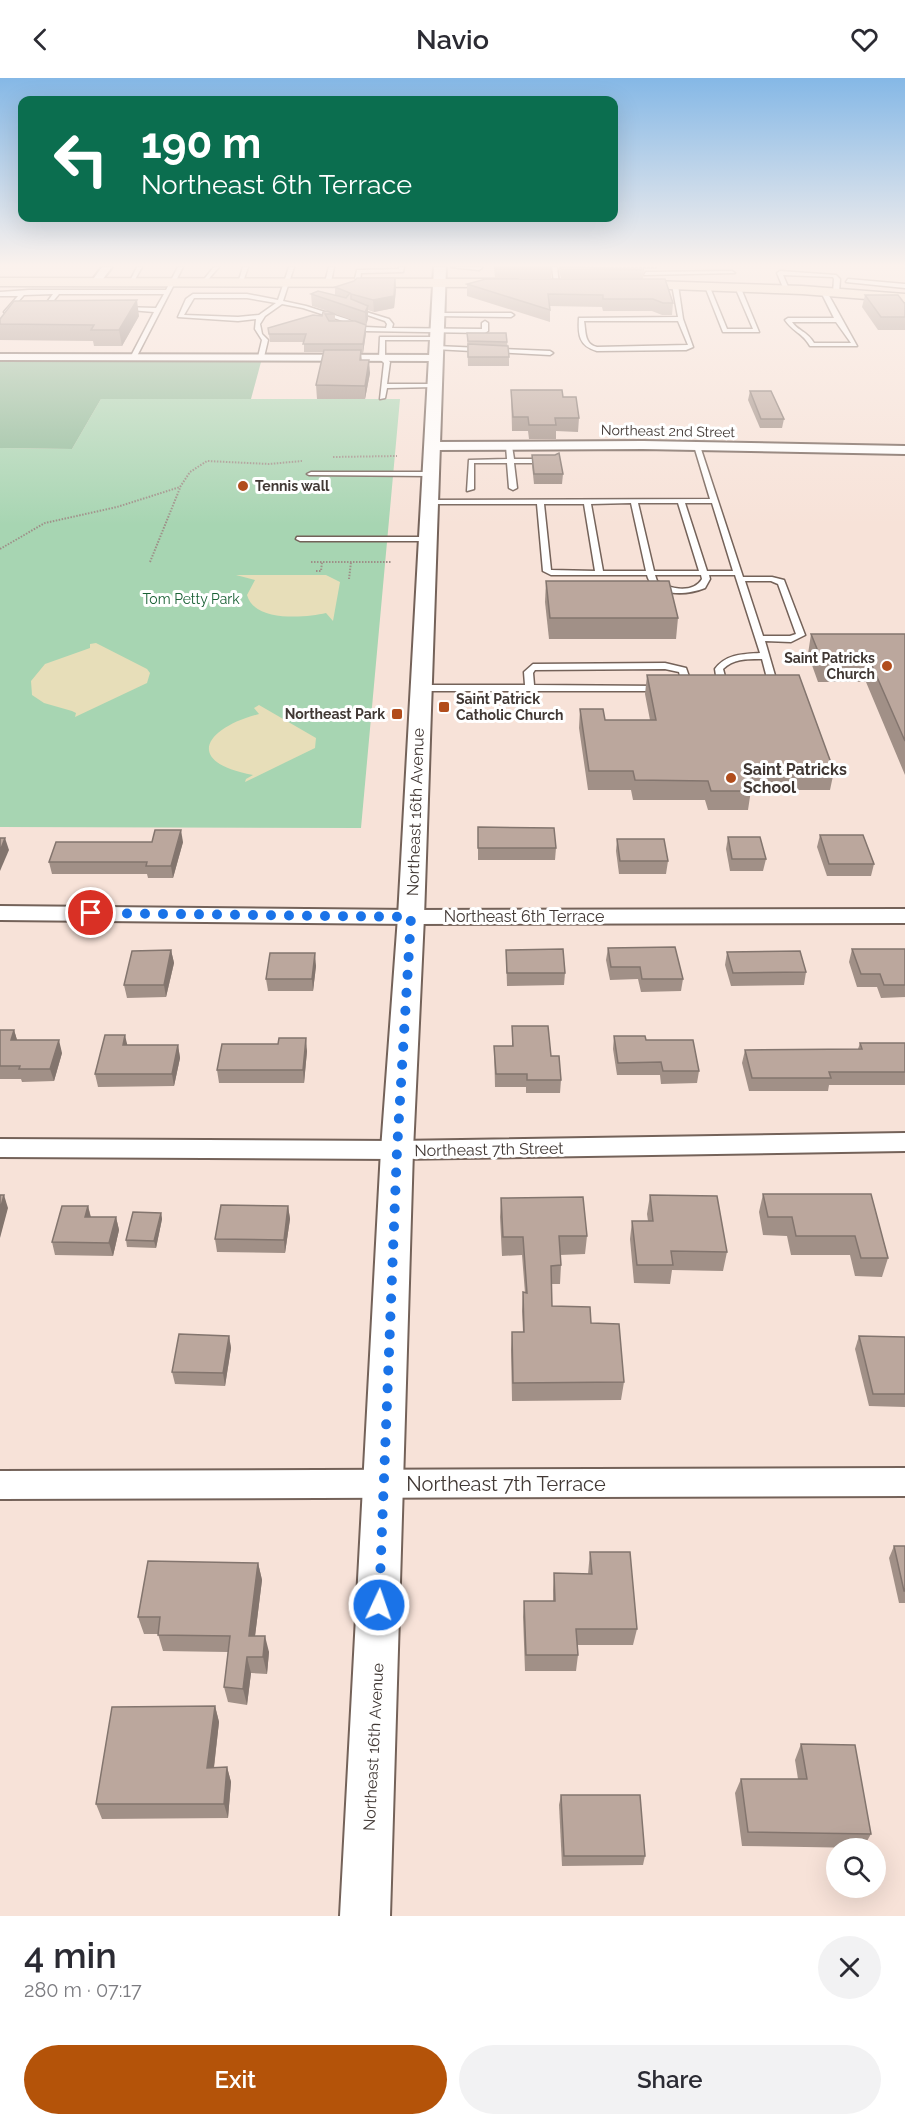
<!DOCTYPE html>
<meta charset="utf-8">
<style>
:root{--surface:#fff;--page:#f2f2f3;--text:#2b2b33;--muted:#7c7c81;--accent:#b45309}
body{margin:0;font-family:Raleway,sans-serif;background:var(--page);color:var(--text);height:100vh;display:flex;flex-direction:column;font-size:22px;white-space:nowrap}
*{box-sizing:border-box;margin:0}
p{font-size:20px;color:var(--muted)}
.icon{flex:none;width:33px;height:33px;fill:none;stroke:currentColor;stroke-width:2;stroke-linecap:round;stroke-linejoin:round}
.map{position:relative;height:1838px;overflow:hidden}
.panel{display:flex;flex-direction:column;background:var(--surface);flex:1}
.panel>*{flex:none}
.banner{position:absolute;left:18px;top:18px;width:600px;height:126px;border-radius:12px;box-shadow:0 6px 24px #0002;background:#0b6e4f;color:#fff;overflow:hidden}
.controls{position:absolute;left:826px;top:1760px;display:grid;gap:12px}
.controls a{display:grid;place-items:center;width:60px;height:60px;border-radius:50%;background:var(--surface);box-shadow:0 6px 24px #0002;font-size:30px}
.pin{position:absolute;display:grid;place-items:center;width:51px;height:51px;color:#fff;margin:-26px;border:3px solid #fff;border-radius:50%;box-shadow:0 2px 6px #0007}
.me{position:absolute;width:66px;margin:-33px;rotate:3deg;stroke-linejoin:round;filter:drop-shadow(0 0 4px #0008)}
.turn{display:flex;align-items:center;gap:21px;height:126px;padding:0 24px;font-size:27px}
.turn .icon{width:78px;height:78px;stroke-width:2.5}
.turn b{display:block;font-size:42px;line-height:51px}
.round{display:grid;place-items:center;flex:none;width:63px;height:63px;border-radius:32px;background:var(--page)}
.overview{display:flex;align-items:center;justify-content:space-between;height:102px;padding:0 24px}
h1{font-size:36px;font-weight:600;line-height:45px}
.cta{display:flex;gap:12px;margin-top:auto;padding:12px 24px}
.cta a{flex:1;height:69px;border-radius:36px;background:var(--accent);color:#fff;font-size:24px;font-weight:600;line-height:69px;text-align:center}
.cta a+a{background:var(--page);color:var(--text)}
header{display:flex;justify-content:space-between;align-items:center;height:78px;padding:0 24px;background:var(--surface);font-size:27px;font-weight:600}
.map>svg:first-child{display:block}
</style>
<header><svg class="icon" aria-label="back" viewBox="0 0 24 24"><path d="M15 5l-7 7 7 7"/></svg>Navio<svg class="icon" aria-label="heart" viewBox="0 0 24 24"><path d="M12 20l-8-8c-3-5 5-10 8-4 3-6 11-1 8 4z"/></svg></header>
<div class="map">
<svg width="905" height="1838" viewBox="0 0 905 1838">
<rect width="100%" height="100%" fill="#f7e2d8"/>
<!-- green -->
<path fill="#a7d5b2" d="M101,321H400L361,750L0,749V370L72,371Z"/>
<!-- forest -->
<path fill="#8ebb99" d="M0,284H261L251,321H101L72,371L0,370Z"/>
<!-- sand -->
<g fill="#e7deb9">
<path d="M236,497H326L340,504L333,543L326,535C305,540 254,544 247,517L255,502Z"/>
<path d="M96,565L147,591L150,595L147,605L75,639L76,635L72,633L44,625L32,617L31,603L45,586L90,570V566Z"/>
<path d="M259,627L316,660L315,670L245,704L246,701L253,697C183,684 205,650 259,636L254,630Z"/>
</g>
<g fill="none" stroke-linecap="round" stroke-linejoin="round">
<defs>
<g id="service">
<path d="M137,189H142L133,205H129Z"/>
<path d="M178,189H183L137,278L134,280L131,278L154,234L118,231L121,229L156,230L164,216H59L42,237L39,235L53,216L24,217L7,236L4,234L18,218H0V214L29,212H166Z"/>
<path d="M214,189H219L205,205H201Z"/>
<path d="M243,189H248L243,204L238,205Z"/>
<path d="M289,189H294L283,223L306,228L347,241L365,249L386,250L387,246L385,243L353,232V230L389,241L393,246L392,250L482,251V245L485,243L488,245V253L485,255L364,253L343,243L303,230L282,226L265,238L260,246L262,256L268,262L264,279L261,281L258,279L262,262L255,251L256,241L238,243L178,239L186,221L193,216H247L278,222ZM194,220H247L276,225L259,237L238,239L184,237Z"/>
<path d="M329,189H334L331,204L328,206L325,204Z"/>
<path d="M399,189H404L403,194L361,195L360,205L357,207L354,205L357,192L399,191Z"/>
<path d="M451,189H481L482,190L479,192Z"/>
<path d="M552,189H557L559,206L554,205Z"/>
<path d="M780,193L836,197L840,201L839,215L836,217L833,215L834,201L833,199L783,197L789,211L784,212L777,195Z"/>
<path d="M646,194L732,193L735,195L644,197Z"/>
<path d="M848,201L905,206V210L846,204Z"/>
<path d="M675,205L678,207L683,241L693,269L686,272L597,273C579,268 578,257 579,240L678,239L672,207ZM584,243H678L688,267L597,269C584,266 586,254 584,243Z"/>
<path d="M704,206L709,207L727,251H753L735,209L740,208L759,254H723Z"/>
<path d="M824,212L827,214L857,268H810C802,254 794,255 785,242L788,240H834L821,214ZM792,244H836L851,265H814C806,252 799,254 792,244Z"/>
<path d="M438,235H511L514,237L511,239L436,238Z"/>
<path d="M380,259H438L436,262H385V279L390,284L387,306H434L437,308L436,309L387,310L385,320L380,321L384,285L379,280Z"/>
<path d="M436,268L550,273L553,275L550,277L434,271Z"/>
<path d="M509,366L512,368L514,381H548L551,383L548,385H514L517,410L513,412L509,410L507,385H474V411L467,413L469,382L507,381L506,368Z"/>
<path d="M697,366L700,368L743,499H772L784,502L805,557L791,564L765,563L776,601L764,611L759,608L767,600L762,581H759C746,581 733,581 723,591L728,610L723,613L718,610L715,591C726,576 743,576 760,575L735,497H709L710,501L705,510C688,517 653,520 647,497H551L543,493L537,426H428L424,424L428,422L710,421L694,368ZM631,425L646,493H603L591,426ZM638,425H678L699,493H654ZM685,425H712L733,493H707ZM544,426H584L595,493L551,492ZM655,497H701L702,501C693,516 669,511 657,503ZM745,503H771L778,506L796,556L790,558H763Z"/>
<path d="M311,394H430L434,396L430,398L309,397L307,396Z"/>
<path d="M297,459H427L431,461L427,463H300L296,461Z"/>
<path d="M665,585L686,590L693,610L691,612H685L683,610L679,594L665,591L535,592L533,595L534,607L662,608L664,610L659,613H421L416,610L421,607H525L524,594L533,586Z"/>
</g>
<g id="minor">
<path d="M102,189H112L99,206H93L91,204Z"/>
<path d="M0,276L436,277L442,280L436,283L0,282Z"/>
<path d="M643,363L905,368V376L643,371L431,372L425,368L431,364Z"/>
<path d="M0,828L411,832L905,831V845L411,846L0,842Z"/>
<path d="M905,1055V1073L397,1081L0,1079V1061L397,1063Z"/>
<path d="M905,1390V1418L0,1421V1393Z"/>
</g>
<path id="tertiary" d="M434,189H446L424,839L413,1072L390,1838H340L381,1072L398,839Z"/>
<g id="secondary">
<path d="M0,200L517,201L524,205L517,209L0,208Z"/>
<path d="M622,202L802,208L905,216V224L802,216L617,209L615,206Z"/>
</g>
</defs>
<!-- service casing -->
<use href="#service" stroke="#746259" stroke-width="3"/>
<!-- minor casing -->
<use href="#minor" stroke="#746259" stroke-width="4"/>
<!-- tertiary casing -->
<use href="#tertiary" stroke="#746259" stroke-width="4"/>
<!-- secondary casing -->
<use href="#secondary" stroke="#746259" stroke-width="3"/>
<!-- path -->
<g stroke="#9e8f88" stroke-width="2" stroke-dasharray="1.5 1.5" stroke-linecap="butt">
<path d="M333,379L397,378"/>
<path d="M0,471L45,445L117,429L180,409L190,394L207,383L269,386L302,383"/>
<path d="M150,484L180,410"/>
<path d="M311,484H391"/>
<path d="M316,493H321L322,484"/>
<path d="M349,501L351,484"/>
</g>
<!-- service -->
<use href="#service" fill="#fff" fill-rule="evenodd"/>
<!-- minor -->
<use href="#minor" fill="#fff" fill-rule="evenodd"/>
<!-- tertiary -->
<use href="#tertiary" fill="#fff" fill-rule="evenodd"/>
<!-- secondary -->
<use href="#secondary" fill="#f5e1cc" fill-rule="evenodd"/>
</g>
<!-- wall -->
<g fill="#a19087">
<path d="M494,189H551V200H495Z"/>
<path d="M558,189H657V191H618L644,192L643,201L561,200Z"/>
<path d="M395,200L396,212L394,230L374,234L368,232V241L366,247L335,236V243L366,247V255L363,275H361L362,282L370,295L365,321H317L316,307L324,274H304V264H270L268,250L322,238L331,234L312,228L311,216L335,217V209Z"/>
<path d="M665,201L673,225L672,237H662L652,233H603L602,229L550,228V244L467,218V206Z"/>
<path d="M865,217L905,226V252H878L862,229Z"/>
<path d="M139,238L122,268H94L93,263L0,262V241Z"/>
<path d="M467,255L507,264L509,279V288H468Z"/>
<path d="M511,312L563,319L579,340L578,354L556,353V361H529L528,353H512Z"/>
<path d="M750,313L784,341L782,350H760L748,322Z"/>
<path d="M532,377H555L563,396L562,406H534L532,387Z"/>
<path d="M546,503L678,540L676,561H549L545,524Z"/>
<path d="M811,556H905V697L866,604H818L808,576Z"/>
<path d="M647,597L834,693L830,712H751L748,732H708L705,722H633L631,712H588L579,650L580,631L605,642H650L645,616Z"/>
<path d="M478,749L556,770L555,782H478Z"/>
<path d="M820,757L874,786L871,798H827L817,769Z"/>
<path d="M728,759L766,781L763,793H730L726,771Z"/>
<path d="M617,761L668,783L666,796H619L616,773Z"/>
<path d="M152,764H183L173,800H148L147,796H52L49,784Z"/>
<path d="M608,870L683,901L681,913L641,914L638,901L610,902L606,882Z"/>
<path d="M852,871H905V919L881,920L877,909H857L849,884Z"/>
<path d="M171,872L174,885L166,919L127,920L124,907Z"/>
<path d="M506,872L565,895L564,907L507,908Z"/>
<path d="M727,874L806,894L804,907L731,908L725,887Z"/>
<path d="M316,888L313,913H268L266,901Z"/>
<path d="M512,948L551,978L561,1002L560,1015H526V1009H495L494,968H512Z"/>
<path d="M0,952H14L17,962L62,975L54,1003L22,1004L21,1001H0Z"/>
<path d="M614,958L646,962L699,993L697,1005L661,1006L660,997H617L613,971Z"/>
<path d="M860,965H905V1007H829L828,1013H749L742,985L745,972L858,971Z"/>
<path d="M128,967H178L180,980L174,1008L98,1009L95,996Z"/>
<path d="M307,973L304,1005H219L217,992Z"/>
<path d="M763,1116H871L888,1180L882,1199L855,1198L850,1177H791L787,1158L763,1157L759,1134Z"/>
<path d="M650,1117L727,1174L723,1193L672,1192L670,1206L634,1205L630,1161L632,1143H648L647,1136Z"/>
<path d="M501,1120L587,1158L585,1176L560,1177L561,1187L560,1206H552V1228L591,1245L624,1304L621,1322L512,1323L511,1272L512,1254H523L522,1233L523,1214L525,1215L522,1177L502,1178L500,1139Z"/>
<path d="M88,1128L91,1139H116L119,1152L113,1178L55,1177L52,1164Z"/>
<path d="M288,1128L290,1141L285,1175L217,1174L215,1161Z"/>
<path d="M161,1135L162,1141L156,1170L127,1169L126,1162Z"/>
<path d="M229,1258L231,1270L225,1308L175,1306L172,1294Z"/>
<path d="M859,1258L905,1259V1329L869,1328L855,1271Z"/>
<path d="M894,1468H905V1525H899L889,1480Z"/>
<path d="M590,1474L637,1551L633,1567H578V1577L576,1593H525L523,1539L524,1523H553V1512L554,1495L588,1496Z"/>
<path d="M258,1485L262,1502L255,1558L269,1574L267,1596L251,1595L247,1627L228,1624L224,1609L228,1574L163,1573L158,1556H144L138,1539Z"/>
<path d="M215,1628L219,1644L214,1690L227,1689L231,1704L228,1740L102,1741L96,1726Z"/>
<path d="M801,1666L871,1756L863,1770L742,1768L735,1715L741,1701H798L795,1682Z"/>
<path d="M561,1717L645,1778L643,1787L562,1788L559,1727Z"/>
</g>
<!-- shaded-wall -->
<g fill="#83756e">
<path d="M395,200L396,212L394,230L374,234L373,222Z"/>
<path d="M137,222L139,238L122,268L119,252Z"/>
<path d="M368,228V241L366,247L365,234Z"/>
<path d="M366,247V255L363,275V266Z"/>
<path d="M369,282L370,295L365,321V308Z"/>
<path d="M181,752L183,764L173,800L171,788Z"/>
<path d="M5,760L9,772L0,793V773Z"/>
<path d="M171,872L174,885L166,919L164,907Z"/>
<path d="M315,875L316,888L313,913L312,901Z"/>
<path d="M14,952L18,965L11,962Z"/>
<path d="M125,957L128,970L123,967Z"/>
<path d="M306,960L307,973L304,1005L303,992Z"/>
<path d="M59,962L62,975L54,1003L50,991Z"/>
<path d="M178,967L180,980L174,1008L172,996Z"/>
<path d="M4,1117L8,1130L0,1160V1132Z"/>
<path d="M88,1128L91,1141L85,1139Z"/>
<path d="M288,1128L290,1141L285,1175L284,1162Z"/>
<path d="M161,1135L162,1141L156,1170L154,1163Z"/>
<path d="M116,1139L119,1152L113,1178L109,1165Z"/>
<path d="M229,1258L231,1270L225,1308L223,1295Z"/>
<path d="M258,1485L262,1502L253,1574L249,1558Z"/>
<path d="M265,1558L269,1574L267,1596L263,1579Z"/>
<path d="M247,1579L251,1595L247,1627L243,1611Z"/>
<path d="M215,1628L219,1644L212,1705L207,1690Z"/>
<path d="M227,1689L231,1704L228,1740L224,1726Z"/>
</g>
<!-- building -->
<g fill="#bba79d" stroke="#83756e" stroke-width="1.5">
<path d="M495,189H551L552,191H495Z"/>
<path d="M560,189H580L644,192L561,191Z"/>
<path d="M357,200H395L394,218L373,222L351,216V221L368,228L365,234L311,216L318,213L346,220L350,215L335,209L354,203Z"/>
<path d="M486,201H665L673,225H663L653,221H603V217L548,216L550,232L467,206Z"/>
<path d="M865,217H898L905,226V239H881Z"/>
<path d="M137,222L119,252H91L94,247L0,246V241L14,223Z"/>
<path d="M327,233L335,236H325L329,243H355L366,247L363,266H303L306,256H269L268,250L313,237L322,238L323,234Z"/>
<path d="M467,255H506L507,264L468,263Z"/>
<path d="M468,266L508,268L509,279H468Z"/>
<path d="M324,272H361L360,282H369L365,308L316,307Z"/>
<path d="M511,312H562L563,319H576L579,340H555L556,347H529L528,339H513Z"/>
<path d="M750,313H771L784,341H761Z"/>
<path d="M559,375L563,396H534L532,377H555Z"/>
<path d="M546,503H669L678,540H550Z"/>
<path d="M811,556H905V663L870,583H822Z"/>
<path d="M647,597H799L834,693H745L751,713H711L708,703L635,702L633,693H589L580,631H603L605,642H656Z"/>
<path d="M478,749L554,750L556,770H478Z"/>
<path d="M155,752H181L171,788H146L147,784H49L56,764H152Z"/>
<path d="M820,757H863L874,786H829Z"/>
<path d="M728,759H760L766,781H732Z"/>
<path d="M0,760H5L0,773Z"/>
<path d="M617,761H664L668,783H620Z"/>
<path d="M675,869L683,901H642L640,889H611L608,870Z"/>
<path d="M563,871L565,895H507L506,872Z"/>
<path d="M852,871H905V907H884L880,896H861Z"/>
<path d="M171,872L164,907H124L132,873Z"/>
<path d="M800,873L806,894L733,895L727,874Z"/>
<path d="M270,875H315L312,901H266Z"/>
<path d="M512,948H548L551,978H559L561,1002H527V996H496L494,968H513Z"/>
<path d="M0,952H14L11,962H59L50,991H19L20,988H0Z"/>
<path d="M105,957H125L123,967H178L172,996H95Z"/>
<path d="M614,958H645L646,962H693L699,993H663L661,984L618,985Z"/>
<path d="M279,960H306L303,992H217L222,966H278Z"/>
<path d="M860,965H905V994H829L831,1000H752L745,972L862,971Z"/>
<path d="M763,1116H871L888,1180H861L855,1158H796L792,1139H768Z"/>
<path d="M0,1117H4L0,1132Z"/>
<path d="M650,1117L717,1118L727,1174L671,1173L673,1187H637L632,1143H653Z"/>
<path d="M583,1119L587,1158H559L561,1187L551,1188L552,1228L590,1229L591,1245L619,1246L624,1304L513,1305L512,1254H524L523,1214L527,1215L523,1159H503L501,1120Z"/>
<path d="M221,1127L288,1128L284,1162L215,1161Z"/>
<path d="M62,1128H88L85,1139H116L109,1165L52,1164Z"/>
<path d="M133,1134L161,1135L154,1163L126,1162Z"/>
<path d="M179,1256L229,1258L223,1295L172,1294Z"/>
<path d="M859,1258L905,1259V1316H873Z"/>
<path d="M894,1468H905V1513H904Z"/>
<path d="M590,1474H630L637,1551H576L578,1577H526L524,1523H555L554,1495L592,1496Z"/>
<path d="M148,1483L258,1485L249,1558H265L263,1579H247L243,1611L224,1609L230,1558L158,1557L160,1539H138Z"/>
<path d="M215,1628L207,1690L227,1689L224,1726H96L112,1629Z"/>
<path d="M801,1666L855,1667L871,1756L748,1754L741,1701H807Z"/>
<path d="M561,1717H640L645,1778H564Z"/>
</g>
<!-- sky -->
<linearGradient id="sky" x2="0" y2="1"><stop stop-color="#85b8e6"/><stop offset="0.42" stop-color="#fbf2ed"/><stop offset="1" stop-color="#fbf2ed" stop-opacity="0"/></linearGradient>
<rect width="905" height="447" fill="url(#sky)"/>
<g fill="none" stroke-linecap="round" stroke-linejoin="round">
<!-- route -->
<path stroke="#1a73e8" stroke-width="10" stroke-dasharray="0 18" d="M91,835L411,839L397,1072L379,1527"/>
</g>
<!-- markers -->
<g fill="#b14d1c" stroke="#fff" stroke-width="2">
<circle cx="243" cy="408" r="6"/>
<circle cx="887" cy="588" r="6"/>
<rect x="438" y="623" width="12" height="12" rx="3"/>
<rect x="391" y="630" width="12" height="12" rx="3"/>
<circle cx="731" cy="700" r="6"/>
</g>
<g text-anchor="middle" stroke-width="6" stroke-linejoin="round" paint-order="stroke">
<!-- far-street labels -->
<g font-size="14" fill="#413834" stroke="#fff">
<text transform="translate(668 353) rotate(1)" y="5">Northeast 2nd Street</text>
</g>
<!-- far-poi labels -->
<g font-size="14" font-weight="bold" fill="#413834" stroke="#fff" text-anchor="start">
<text x="255" y="413">Tennis wall</text>
<text x="875" y="585" text-anchor="end">Saint Patricks<tspan x="875" dy="16">Church</tspan></text>
<text x="456" y="626">Saint Patrick<tspan x="456" dy="16">Catholic Church</tspan></text>
<text x="385" y="641" text-anchor="end">Northeast Park</text>
</g>
<!-- far-park labels -->
<g font-size="14" fill="#1a6135" stroke="#fff">
<text x="191" y="526">Tom Petty Park</text>
</g>
<!-- poi labels -->
<g font-size="16" font-weight="bold" fill="#413834" stroke="#fff" text-anchor="start">
<text x="743" y="697">Saint Patricks<tspan x="743" dy="18">School</tspan></text>
</g>
<!-- street labels -->
<g font-size="16" fill="#413834" stroke="#fff">
<text transform="translate(415 734) rotate(-88)" y="6">Northeast 16th Avenue</text>
<text x="524" y="844">Northeast 6th Terrace</text>
<text transform="translate(489 1071) rotate(-1)" y="6">Northeast 7th Street</text>
<text transform="translate(373 1669) rotate(-87)" y="6">Northeast 16th Avenue</text>
</g>
<!-- near-street labels -->
<g font-size="20" fill="#413834" stroke="#fff">
<text x="506" y="1413">Northeast 7th Terrace</text>
</g>
</g>
</svg>
<div class="controls">
<a><svg class="icon" aria-label="search" viewBox="0 0 24 24"><circle cx="10" cy="10" r="6"/><path d="M15 15l6 6"/></svg></a>
</div>
<div class="pin" style="left:91px;top:835px;background:#d93025"><svg class="icon" aria-label="arrive" viewBox="0 0 24 24"><path d="M6 21V4h12l-3 4 3 4H6"/></svg></div>
<svg class="me" style="left:379px;top:1527px" viewBox="-20 -20 40 40"><circle r="17" fill="#1a73e8" stroke="#fff" stroke-width="3"/><path d="M0-11L8 9 0 5-8 9z" fill="#fff"/></svg>
<div class="banner">
<div class="turn"><svg class="icon" aria-label="left" viewBox="0 0 24 24"><path d="M17 20v-9H6M10 6l-5 5 5 5"/></svg><div><b>190 m</b>Northeast 6th Terrace</div></div>
</div>
</div>
<section class="panel">
<div class="overview"><div><h1>4 min</h1><p>280 m · 07:17</p></div><a class="round"><svg class="icon" aria-label="close" viewBox="0 0 24 24"><path d="M6 6l12 12M18 6L6 18"/></svg></a></div>
<div class="cta"><a>Exit</a><a>Share</a></div>
</section>
